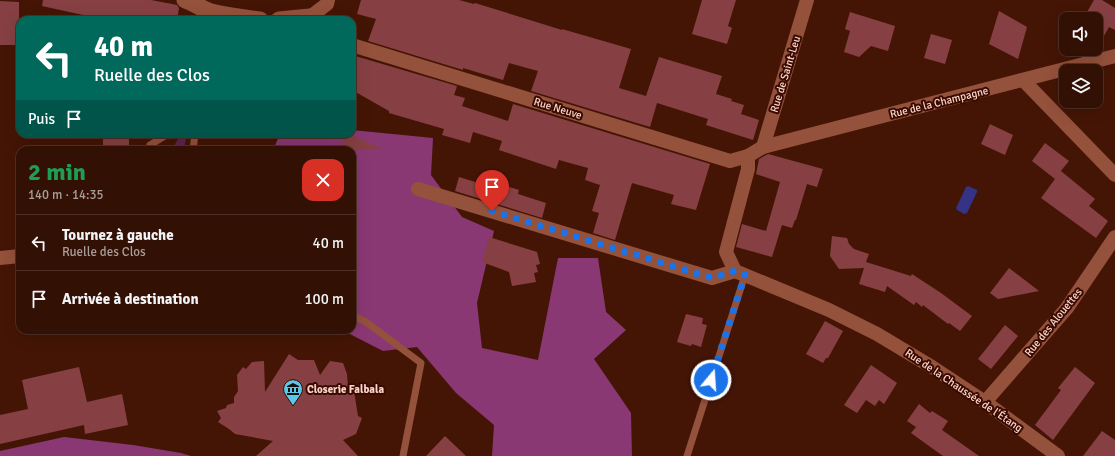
<!DOCTYPE html>
<html lang="fr">
<meta charset="utf-8">
<style>
:root{--surface:#331004;--page:#3b190e;--text:#f1f3f6;--muted:#a99d9a;--line:#4e3026}
body{margin:0;font-family:Signika,sans-serif;background:var(--page);color:var(--text);height:100vh;display:flex;flex-direction:column;font-size:15px;white-space:nowrap}
*{box-sizing:border-box;margin:0}
p{font-size:13px;color:var(--muted)}
.icon{flex:none;width:22px;height:22px;fill:none;stroke:currentColor;stroke-width:2;stroke-linecap:round;stroke-linejoin:round}
.map{position:relative;flex:1;overflow:hidden}
.side{position:absolute;left:16px;top:146px;width:340px;height:188px;display:flex;flex-direction:column;background:var(--surface);border-radius:12px;box-shadow:0 4px 16px #0002,0 0 0 1px var(--line)}
.side>*{flex:none}
.top-card{position:absolute;left:16px;top:16px;width:340px;height:122px;border-radius:12px;box-shadow:0 4px 16px #0002,0 0 0 1px var(--line);background:#00695c;color:#fff;overflow:hidden}
.buttons{position:absolute;left:1059px;top:12px;display:grid;gap:8px}
.buttons a{display:grid;place-items:center;width:44px;height:44px;border-radius:8px;background:var(--surface);box-shadow:0 4px 16px #0002,0 0 0 1px var(--line);font-size:20px}
.pin{position:absolute;display:grid;place-items:center;width:34px;height:34px;color:#fff;margin:-41px -17px;border-radius:50% 50% 50% 0;rotate:-45deg;box-shadow:0 0 4px #0007}
.pin .icon{rotate:45deg}
.me{position:absolute;width:44px;margin:-22px;rotate:18deg;stroke-linejoin:round;filter:drop-shadow(0 0 3px #0008)}
.turn{display:flex;align-items:center;gap:14px;height:84px;padding:0 12px;font-size:18px}
.turn .icon{width:52px;height:52px;stroke-width:2.5}
.turn b{display:block;font-size:28px;line-height:34px}
.then{display:flex;align-items:center;height:38px;padding:0 12px;background:#0003;gap:8px;font-size:15px}
.round{display:grid;place-items:center;flex:none;width:42px;height:42px;border-radius:12px;background:var(--page)}
.overview{display:flex;align-items:center;justify-content:space-between;height:68px;padding:0 12px}
h1{font-size:24px;font-weight:800;line-height:30px;color:#1e9e55}
ul{padding:0;list-style:none}
li{display:flex;align-items:center;gap:12px;height:56px;padding:0 12px;border-top:1px solid var(--line)}
li div{flex:1}
li b{display:block;font-size:15px}
li em{font-style:normal}
.map>svg:first-child{display:block}
</style>
<div class="map">
<svg width="1115" height="456" viewBox="0 0 1115 456">
<rect width="100%" height="100%" fill="#441505"/>
<!-- green -->
<path fill="#5f2450" d="M179,137L186,138L184,150H172Z"/>
<!-- forest -->
<g fill="#8a3874">
<path d="M352,130L433,138L431,175L462,217L494,231L477,303L482,348L538,360L558,258H598L606,312L626,330L594,359L631,413L632,456H492L494,425L456,393L417,347L383,351L342,330H352V150H273L280,134H352Z"/>
<path d="M64,437L133,445L181,453L191,456H0V451Z"/>
</g>
<!-- water -->
<path fill="#353385" d="M968,186L977,190V192L967,213L964,214L957,210L956,208L966,187Z"/>
<!-- building -->
<g fill="#864043">
<path d="M43,0H151L177,5L179,8L177,20H106L42,6Z"/>
<path d="M361,0H459L474,4L475,3L562,30V29L631,49L619,88L646,96L659,57L722,76L716,94L732,99L731,101L744,105L741,114L759,120L753,140L706,125L708,119L657,103L650,127L531,91L538,71L509,63L503,80L463,68V70L368,41L376,19L357,14Z"/>
<path d="M702,0H736L728,26L732,28L727,44L692,34Z"/>
<path d="M1094,0H1102L1115,8V30L1109,27L1096,50V19H1083Z"/>
<path d="M0,1L19,2V45H0Z"/>
<path d="M999,11L1027,27L1018,59L989,44Z"/>
<path d="M850,12L895,26L888,51L871,46L859,57L844,52L850,31L845,29Z"/>
<path d="M931,34L952,40L945,64L924,58Z"/>
<path d="M352,55L457,86L454,95L465,98L462,106L508,121L513,104L710,164L696,210L671,204L674,195L632,183L615,240L593,233L599,213L592,211L600,185L585,180L588,168L559,160L556,169L499,150L502,141L473,132L470,143L442,135L444,129L389,113V111L352,90Z"/>
<path d="M990,124L1013,135L1005,155L981,144Z"/>
<rect x="103" y="134" width="26" height="16"/>
<path d="M346,134H349L384,150H341Z"/>
<path d="M1045,143L1069,161L1060,172L1061,171L1095,199L1089,206L1108,221L1096,238L1041,198L1055,179L1032,161Z"/>
<path d="M768,154L823,169L817,187L807,184L796,220H795L792,228L782,225L772,257L736,247L742,224L766,231L780,182L756,174L759,159Z"/>
<path d="M459,177L488,186L490,181L519,190L518,194L546,203L542,218L455,191Z"/>
<path d="M832,236L847,238L849,244L854,249L869,254L866,262L911,276L912,274L941,293L972,316L960,331L949,323L948,324L923,305L922,307L916,302L914,305L887,286L885,292L859,284L864,268L839,269L830,256Z"/>
<path d="M489,237L537,252L540,264L536,265L538,272L534,273L536,282L512,286L509,272L482,262Z"/>
<path d="M1009,268L1039,291L998,299L990,293Z"/>
<path d="M686,314L703,318L702,324L707,325L701,347L692,344L691,346L677,342Z"/>
<path d="M825,321L843,331L828,358H826L823,363L806,354Z"/>
<path d="M1005,325L1018,336L991,369L978,359Z"/>
<path d="M289,354L298,360H314L320,375L330,361L343,363L347,374L348,387L354,391L358,416L362,418L356,434L343,440L358,456H256L273,441L235,434L229,429L218,422L221,418L217,411L226,408L227,405L234,403V397L238,391L237,375L243,367L246,369L252,362L264,361L265,392Z"/>
<path d="M871,365L897,383L884,404L879,400L875,406L866,400L857,413L844,405Z"/>
<path d="M79,367L87,402L122,394L128,425L85,434L84,425L0,444V415L28,409L22,380Z"/>
<path d="M1075,367L1095,383L1053,440L1035,425L1061,390L1058,388Z"/>
<path d="M919,404L930,413L932,411L948,421L942,430L979,456H943L911,433L916,427L907,421Z"/>
<path d="M1102,431L1115,440V456H1083Z"/>
<path d="M445,436L466,456H426Z"/>
</g>
<g fill="none" stroke-linecap="round" stroke-linejoin="round">
<!-- service -->
<g stroke="#94513b" stroke-width="7">
<path d="M150,145L168,134"/>
<path d="M193,150L195,134"/>
<path d="M352,315L366,322L421,363L403,456"/>
<path d="M687,456L745,275"/>
</g>
<!-- minor -->
<g stroke="#94513b" stroke-width="14">
<path d="M312,20L310,17L327,4L328,0"/>
<path d="M352,45L730,161L748,156L763,147L1115,56"/>
<path d="M1023,80L1115,175"/>
<path d="M763,147L807,0"/>
<path d="M748,156V169L726,252L735,271L829,310L877,334L932,367L985,402L1058,456"/>
<path d="M418,189L712,278L735,271"/>
<path d="M0,258L20,256"/>
<path d="M985,402L1067,308L1115,237"/>
</g>
<!-- tertiary -->
<g stroke="#94513b" stroke-width="17">
<path d="M185,0C194,3 202,9 211,12C227,16 244,18 260,20"/>
<path d="M279,20L310,17"/>
</g>
</g>
<g fill="none" stroke-linecap="round" stroke-linejoin="round">
<!-- route -->
<path stroke="#1a73e8" stroke-width="7" stroke-dasharray="0 12.6" d="M492,211L712,278L735,271L745,275L711,380"/>
</g>
<!-- icons -->
<defs>
<symbol id="museum-pin" viewBox="-11 -11 22 30"><path d="M0 17L-7.5 6A9.5 9.5 0 1 1 7.5 6Z" fill="#5ac8e6" stroke="#380a00"/><path d="M0-6L6-3V-2H-6V-3ZM-5-1h2V3h-2ZM-1-1h2V3h-2ZM3-1h2V3H3ZM-6 4H6V6H-6Z" fill="#111"/></symbol>
</defs>
<g fill-rule="evenodd">
<use href="#museum-pin" x="282" y="378" width="22" height="30"/>
</g>
<g text-anchor="middle" stroke-width="4" stroke-linejoin="round" paint-order="stroke">
<!-- street labels -->
<g font-size="11" fill="#fdd5c9" stroke="#380a00">
<text transform="translate(785 74) rotate(-73)" y="4">Rue de Saint-Leu</text>
<text transform="translate(939 102) rotate(-14)" y="4">Rue de la Champagne</text>
<text transform="translate(558 108) rotate(17)" y="4">Rue Neuve</text>
<text transform="translate(1053 322) rotate(-51)" y="4">Rue des Alouettes</text>
<text transform="translate(964 390) rotate(34)" y="4">Rue de la Chaussée de l'Étang</text>
</g>
<!-- poi labels -->
<g font-size="11" font-weight="bold" fill="#fdd5c9" stroke="#380a00" text-anchor="start">
<text x="307" y="393">Closerie Falbala</text>
</g>
</g>
</svg>
<div class="buttons">
<a><svg class="icon" aria-label="sound" viewBox="0 0 24 24"><path d="M4 9h4l5-4v14l-5-4H4zM17 9q2 3 0 6"/></svg></a>
<a><svg class="icon" aria-label="layers" viewBox="0 0 24 24"><path d="M12 4l9 5-9 5-9-5zM3 14l9 5 9-5"/></svg></a>
</div>
<div class="pin" style="left:492px;top:211px;background:#d93025"><svg class="icon" aria-label="arrive" viewBox="0 0 24 24"><path d="M6 21V4h12l-3 4 3 4H6"/></svg></div>
<svg class="me" style="left:711px;top:380px" viewBox="-20 -20 40 40"><circle r="17" fill="#1a73e8" stroke="#fff" stroke-width="3"/><path d="M0-11L8 9 0 5-8 9z" fill="#fff"/></svg>
<div class="top-card">
<div class="turn"><svg class="icon" aria-label="left" viewBox="0 0 24 24"><path d="M17 20v-9H6M10 6l-5 5 5 5"/></svg><div><b>40 m</b>Ruelle des Clos</div></div>
<div class="then">Puis<svg class="icon" aria-label="arrive" viewBox="0 0 24 24"><path d="M6 21V4h12l-3 4 3 4H6"/></svg></div>
</div>
<section class="side">
<div class="overview"><div><h1>2 min</h1><p>140 m · 14:35</p></div><a class="round" style="background:#d93025;color:#fff"><svg class="icon" aria-label="close" viewBox="0 0 24 24"><path d="M6 6l12 12M18 6L6 18"/></svg></a></div>
<ul>
<li><svg class="icon" aria-label="left" viewBox="0 0 24 24"><path d="M17 20v-9H6M10 6l-5 5 5 5"/></svg><div><b>Tournez à gauche</b><p>Ruelle des Clos</p></div><em>40 m</em></li>
<li><svg class="icon" aria-label="arrive" viewBox="0 0 24 24"><path d="M6 21V4h12l-3 4 3 4H6"/></svg><div><b>Arrivée à destination</b></div><em>100 m</em></li>
</ul>
</section>
</div>
